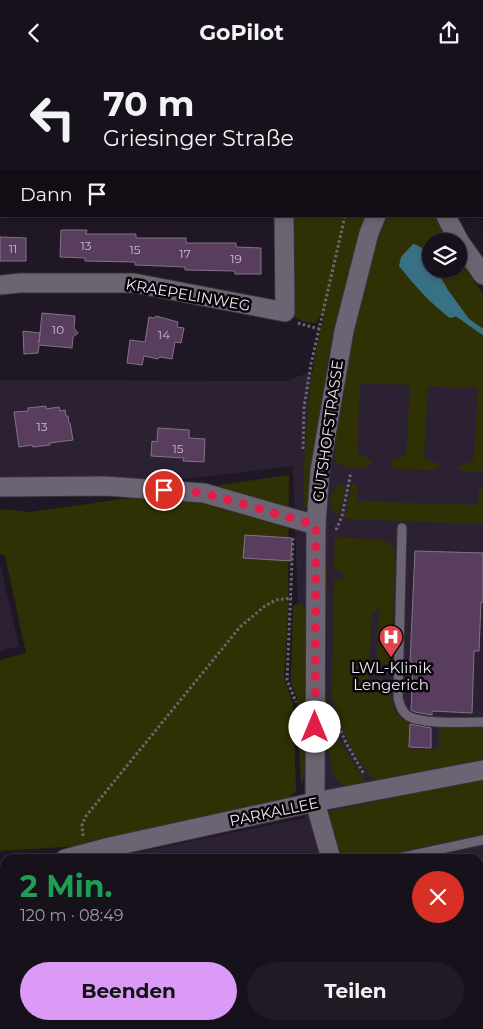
<!DOCTYPE html>
<html lang="de">
<meta charset="utf-8">
<style>
:root{--surface:#17111b;--page:#201a24;--text:#f1f3f6;--muted:#9e9da3;--line:#36313a;--accent:#da9af6}
body{margin:0;font-family:Montserrat,sans-serif;background:var(--page);color:var(--text);height:100vh;display:flex;flex-direction:column;font-size:19px;white-space:nowrap}
*{box-sizing:border-box;margin:0}
p{font-size:16px;color:var(--muted)}
.icon{flex:none;width:28px;height:28px;fill:none;stroke:currentColor;stroke-width:2;stroke-linecap:round;stroke-linejoin:round}
.map{position:relative;flex:1;overflow:hidden}
.side{position:absolute;left:0px;top:789px;width:484px;height:176px;display:flex;flex-direction:column;background:var(--surface);border-radius:15px 15px 0 0;box-shadow:0 2px 8px #0003,0 0 0 1px var(--line)}
.side>*{flex:none}
.guide{position:absolute;left:0px;top:0px;width:484px;height:152px;box-shadow:0 2px 8px #0003,0 0 0 1px var(--line);background:#17111b;color:var(--text);overflow:hidden}
.tools{position:absolute;left:422px;top:168px;display:grid;gap:10px}
.tools a{display:grid;place-items:center;width:45px;height:45px;border-radius:50%;background:var(--surface);box-shadow:0 2px 8px #0003,0 0 0 1px var(--line);font-size:25px}
.pin{position:absolute;display:grid;place-items:center;width:42px;height:42px;color:#fff;margin:-21px;border:2px solid #fff;border-radius:50%;box-shadow:0 1px 5px #0007}
.me{position:absolute;width:55px;margin:-28px;rotate:0deg;stroke-linejoin:round;filter:drop-shadow(0 0 4px #0008)}
.turn{display:flex;align-items:center;gap:18px;height:105px;padding:0 20px;font-size:22px}
.turn .icon{width:65px;height:65px;stroke-width:2.5}
.turn b{display:block;font-size:35px;line-height:42px}
.then{display:flex;align-items:center;height:48px;padding:0 20px;background:#0003;gap:10px;font-size:19px}
.round{display:grid;place-items:center;flex:none;width:52px;height:52px;border-radius:26px;background:var(--page)}
.overview{display:flex;align-items:center;justify-content:space-between;height:85px;padding:0 20px}
h1{font-size:30px;font-weight:700;line-height:38px;color:#1e9e55}
.button{display:flex;gap:10px;margin-top:auto;padding:10px 20px}
.button a{flex:1;height:58px;border-radius:30px;background:var(--accent);color:#111;font-size:20px;font-weight:700;line-height:58px;text-align:center}
.button a+a{background:var(--page);color:var(--text)}
header{display:flex;justify-content:space-between;align-items:center;height:65px;padding:0 20px;background:var(--surface);font-size:22px;font-weight:700}
.map>svg:first-child{display:block}
</style>
<header><svg class="icon" aria-label="back" viewBox="0 0 24 24"><path d="M15 5l-7 7 7 7"/></svg>GoPilot<svg class="icon" aria-label="share" viewBox="0 0 24 24"><path d="M12 15V3M7 8l5-5 5 5M5 13v7h14v-7"/></svg></header>
<div class="map">
<svg width="483" height="964" viewBox="0 0 483 964">
<rect width="100%" height="100%" fill="#1f1724"/>
<!-- built -->
<g fill="#2c2133">
<path d="M463,246L483,265V964H0V815L5,814V960H479V794H105L305,753L293,401L25,433L0,430V315L287,316Z"/>
<path d="M0,499L19,581L0,586Z"/>
</g>
<!-- green -->
<g fill="#2f3105">
<path d="M287,151H373L366,160C353,201 338,242 330,285C321,336 315,388 310,440L307,442L303,443C305,378 307,314 324,252L320,250L316,258C307,258 300,256 293,251Z"/>
<path d="M388,151H435L449,176H431V204H459V193L483,229V407L461,406L459,402L474,395L478,323L428,321L424,393L439,399V401L433,405L396,404L392,402L390,396L406,390L410,320L360,318L357,388L372,396L371,399L366,403H345L340,400L335,395C333,377 338,357 340,339C348,287 359,236 374,186C378,175 380,160 388,151Z"/>
<path d="M289,410L288,549L284,614L293,638L296,726L288,734L95,780L0,786V595L26,588L5,490L0,489V444L31,447Z"/>
<path d="M352,419L357,420V436L478,440L479,424L483,425V459L350,454L344,453Z"/>
<path d="M340,420H346L339,450C327,442 328,428 340,420Z"/>
<path d="M335,472L383,475C390,478 393,482 395,490L392,599H377L379,542L372,549L368,615L382,612V628H391C392,644 396,651 411,659L409,663L410,665L409,685H436L439,679V660L483,662V695L375,718C366,705 356,692 349,678C341,664 336,648 332,633L334,515H342L343,506L334,505Z"/>
<path d="M322,497L327,498C327,524 326,550 326,576C325,601 323,628 331,653C338,677 354,699 369,720C352,722 343,726 333,709L323,655Z"/>
<path d="M302,539L305,543V705L304,712L301,721L297,633L291,617L293,540Z"/>
<path d="M483,714V769L367,794H344L338,788L328,750L331,746Z"/>
<path d="M5,865V960H391L393,964H0V866Z"/>
</g>
<!-- water -->
<path fill="#397184" d="M413,179C420,180 430,188 431,195C432,198 431,201 431,204H436L448,225L469,254L458,251L450,253C431,239 414,220 399,201L401,192Z"/>
<g fill="none" stroke-linecap="round" stroke-linejoin="round">
<!-- stream -->
<g stroke="#397184" stroke-width="5.5">
<path d="M335,0V1"/>
<path d="M456,248L483,267"/>
</g>
</g>
<!-- building -->
<g fill="#583d5f" stroke="#807584">
<path d="M61,165H87L86,169H136V173H186V178H236V182L261,183V209H235V206L185,205V202L135,200V197L85,196V193L60,192Z"/>
<path d="M0,172L26,173V196H0Z"/>
<path d="M42,248L75,251L74,263L78,268L73,272L72,283L39,280L38,288L24,289L23,266L40,268L39,278Z"/>
<path d="M156,251L178,257L177,262L184,263L181,278L175,277L172,294L160,292L158,294L144,291L142,300L127,298L130,275L145,277L149,252L154,253Z"/>
<path d="M46,341V344L59,342L60,346L65,345L66,351H68L69,358H70L73,375L49,378L50,380L33,382L32,380L19,382L14,347L28,346V343Z"/>
<path d="M158,363L189,365V373L205,374L204,397L183,396L184,393L151,391L152,376L157,377Z"/>
<path d="M245,470L292,473L291,496L243,493Z"/>
<path d="M415,486L483,488V537H481L479,586H474L472,648L432,646V650L415,647L411,645L413,597H410Z"/>
<path d="M410,659L431,663V683L409,682Z"/>
</g>
<g fill="none" stroke-linecap="round" stroke-linejoin="round">
<defs>
<g id="lane">
<path d="M402,463L398,633C400,639 401,646 407,650C419,660 466,657 483,657"/>
<path d="M394,794L483,775"/>
<path d="M479,943L483,942"/>
<path d="M0,948L5,947"/>
<path d="M85,960L86,964"/>
<path d="M376,963L393,960"/>
</g>
<g id="street">
<path d="M391,0V1"/>
<path d="M0,66H1"/>
<path d="M446,151L459,176"/>
<path d="M459,176L483,210"/>
<path d="M0,220L20,218H134L285,247L284,151"/>
<path d="M0,422L105,421L204,428L316,460"/>
<path d="M65,794L110,782L315,737L483,705"/>
<path d="M331,794L315,737L316,460L320,405L344,266L369,168L376,151"/>
<path d="M0,809L5,808"/>
<path d="M375,960L376,964"/>
</g>
</defs>
<!-- lane casing -->
<use href="#lane" stroke="#37323b" stroke-width="11"/>
<!-- street casing -->
<use href="#street" stroke="#37323b" stroke-width="21"/>
<!-- path -->
<g stroke="#6d6671" stroke-width="3" stroke-dasharray="2.5 2.5" stroke-linecap="butt">
<path d="M298,258L319,264"/>
<path d="M303,384L304,343L311,299L345,151"/>
<path d="M336,465L342,451L351,407"/>
<path d="M293,473L287,615L296,637"/>
<path d="M335,652L346,678L364,709"/>
<path d="M83,771L82,760L86,751L240,562L265,541L276,535L292,533"/>
</g>
<!-- lane -->
<use href="#lane" stroke="#6d6473" stroke-width="9"/>
<!-- street -->
<use href="#street" stroke="#6d6473" stroke-width="19"/>
</g>
<g fill="none" stroke-linecap="round" stroke-linejoin="round">
<!-- route -->
<path stroke="#e11d48" stroke-width="9" stroke-dasharray="0 16.2" d="M164,425L204,428L316,460L315,662"/>
</g>
<!-- icons -->
<defs>
<symbol id="hospital-pin" viewBox="-11 -11 22 30"><path d="M0 17L-7.5 6A9.5 9.5 0 1 1 7.5 6Z" fill="#e0444e" stroke="#070509"/><path d="M-5-5h3v3.5h4V-5h3V5h-3V1.5h-4V5h-3Z" fill="#fff"/></symbol>
</defs>
<g fill-rule="evenodd">
<use href="#hospital-pin" x="377" y="558" width="28" height="38"/>
</g>
<g text-anchor="middle" stroke-width="5" stroke-linejoin="round" paint-order="stroke">
<!-- number labels -->
<g font-size="12" fill="#c8bdcc">
<text x="86" y="185">13</text>
<text x="13" y="188">11</text>
<text x="135" y="189">15</text>
<text x="185" y="193">17</text>
<text x="236" y="198">19</text>
<text x="58" y="269">10</text>
<text x="164" y="274">14</text>
<text x="42" y="366">13</text>
<text x="178" y="388">15</text>
</g>
<!-- street labels -->
<g font-size="15" fill="#ede8f1" stroke="#070509">
<text transform="translate(188 230) rotate(10)" y="5">KRAEPELINWEG</text>
<text transform="translate(328 366) rotate(-82)" y="5">GUTSHOFSTRASSE</text>
<text transform="translate(274 747) rotate(-12)" y="5">PARKALLEE</text>
</g>
<!-- poi labels -->
<g font-size="15" fill="#ede8f1" stroke="#070509">
<text x="391" y="608">LWL-Klinik<tspan x="391" dy="17">Lengerich</tspan></text>
</g>
</g>
</svg>
<div class="tools">
<a><svg class="icon" aria-label="layers" viewBox="0 0 24 24"><path d="M12 4l9 5-9 5-9-5zM3 14l9 5 9-5"/></svg></a>
</div>
<div class="pin" style="left:164px;top:425px;background:#d93025"><svg class="icon" aria-label="arrive" viewBox="0 0 24 24"><path d="M6 21V4h12l-3 4 3 4H6"/></svg></div>
<svg class="me" style="left:315px;top:662px" viewBox="-20 -20 40 40"><circle r="19" fill="#fff"/><path d="M0-13L10 11 0 6-10 11z" fill="#e11d48"/></svg>
<div class="guide">
<div class="turn"><svg class="icon" aria-label="left" viewBox="0 0 24 24"><path d="M17 20v-9H6M10 6l-5 5 5 5"/></svg><div><b>70 m</b>Griesinger Straße</div></div>
<div class="then">Dann<svg class="icon" aria-label="arrive" viewBox="0 0 24 24"><path d="M6 21V4h12l-3 4 3 4H6"/></svg></div>
</div>
<section class="side">
<div class="overview"><div><h1>2 Min.</h1><p>120 m · 08:49</p></div><a class="round" style="background:#d93025;color:#fff"><svg class="icon" aria-label="close" viewBox="0 0 24 24"><path d="M6 6l12 12M18 6L6 18"/></svg></a></div>
<div class="button"><a>Beenden</a><a>Teilen</a></div>
</section>
</div>
